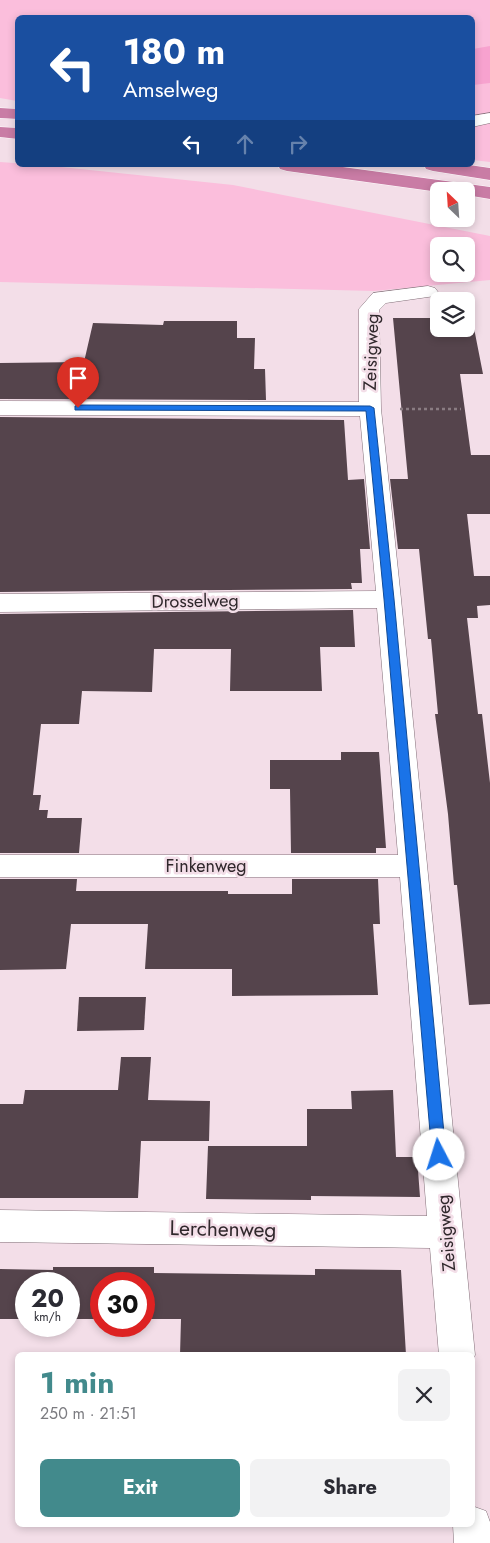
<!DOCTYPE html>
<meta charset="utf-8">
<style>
:root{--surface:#fff;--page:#f2f2f3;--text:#2b2b33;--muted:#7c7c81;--accent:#428a8c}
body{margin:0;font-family:Jost,sans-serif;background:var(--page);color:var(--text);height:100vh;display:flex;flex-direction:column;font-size:19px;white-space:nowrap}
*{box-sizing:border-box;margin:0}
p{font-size:16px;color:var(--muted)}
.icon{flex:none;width:28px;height:28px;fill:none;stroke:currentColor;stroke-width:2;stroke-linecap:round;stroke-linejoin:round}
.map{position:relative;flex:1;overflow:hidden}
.side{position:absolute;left:15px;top:1352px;width:460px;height:175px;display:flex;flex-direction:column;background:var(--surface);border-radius:8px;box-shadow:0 2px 8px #0003}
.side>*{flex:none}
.banner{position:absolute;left:15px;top:15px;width:460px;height:152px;border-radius:8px;box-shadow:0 2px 8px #0003;background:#1a4fa0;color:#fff;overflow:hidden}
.needle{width:32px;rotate:335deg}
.controls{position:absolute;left:430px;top:182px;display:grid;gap:10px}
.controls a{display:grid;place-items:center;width:45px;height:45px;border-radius:8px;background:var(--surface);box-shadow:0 2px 8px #0003;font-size:25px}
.speed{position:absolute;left:15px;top:1272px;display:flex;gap:10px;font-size:25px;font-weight:700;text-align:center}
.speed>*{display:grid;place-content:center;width:65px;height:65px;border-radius:50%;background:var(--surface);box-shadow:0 2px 8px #0003;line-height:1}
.speed small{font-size:12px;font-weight:400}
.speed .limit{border:8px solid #d22;background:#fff;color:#111}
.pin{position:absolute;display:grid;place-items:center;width:42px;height:42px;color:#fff;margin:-51px -21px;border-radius:50% 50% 50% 0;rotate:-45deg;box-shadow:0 0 5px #0007}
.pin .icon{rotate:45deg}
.me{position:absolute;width:55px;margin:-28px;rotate:355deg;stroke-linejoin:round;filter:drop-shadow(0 0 4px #0008)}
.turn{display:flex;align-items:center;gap:18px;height:105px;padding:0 25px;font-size:22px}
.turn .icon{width:65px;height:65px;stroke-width:2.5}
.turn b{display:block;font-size:35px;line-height:42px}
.lanes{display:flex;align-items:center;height:48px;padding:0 25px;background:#0003;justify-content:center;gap:25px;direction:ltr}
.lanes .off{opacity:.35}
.round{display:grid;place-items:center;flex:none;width:52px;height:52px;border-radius:8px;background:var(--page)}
.head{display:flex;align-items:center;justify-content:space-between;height:85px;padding:0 25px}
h1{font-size:30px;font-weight:700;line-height:38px;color:var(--accent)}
.button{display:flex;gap:10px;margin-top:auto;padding:10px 25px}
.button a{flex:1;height:58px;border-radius:8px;background:var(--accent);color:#fff;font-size:20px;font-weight:700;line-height:58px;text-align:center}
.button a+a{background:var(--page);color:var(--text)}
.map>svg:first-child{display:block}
</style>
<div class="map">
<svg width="490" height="1543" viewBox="0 0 490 1543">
<rect width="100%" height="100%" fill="#f3dee8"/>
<!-- green -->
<g fill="#fbbedc" fill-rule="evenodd">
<path d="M0,0H490V162L473,160L472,18H18L17,101L0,98Z"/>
<path d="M0,162L42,165L233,185L490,236V280L374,291L0,282ZM439,246H466V274H439Z"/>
</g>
<!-- water -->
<path fill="#f7a2cf" d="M490,46V83L473,85V49Z"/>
<!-- building -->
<g fill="#55444c">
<path d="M393,318H439V329H466V318H472L483,374H460L471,455H490V514H467L474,576H490V605L477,606L478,618H467L478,714H482L490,783V1004L469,1005L457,885H454L448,814L435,714H438L431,639H428L419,549H398L390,479H408Z"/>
<path d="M164,321H237V338H255L254,369H265L266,400L0,399V363L84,362L93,323L163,325Z"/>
<path d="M0,417L344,420L348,480L364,479L370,549H360L362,583H351L352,589L0,592Z"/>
<path d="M353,610L355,647H320L322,691H230L231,649H154L152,692L82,691L79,724H41L33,795H41L39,810H48L47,818H82L79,853H0V614Z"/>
<path d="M341,752H379L386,848H376V853H291L290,789H270V760H341Z"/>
<path d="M0,879H77L76,891H228V894H292V879H378L380,924H373L378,995L232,996V969H145L148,924H71L66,969L0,970Z"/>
<path d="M79,997H146L144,1030L77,1031Z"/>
<path d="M121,1057H151L148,1100L210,1101L209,1141H141L138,1198H0V1104H23L25,1090H118Z"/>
<path d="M393,1090L396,1157H417L420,1197L311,1196V1200L206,1199L208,1146H307V1109H352L351,1091Z"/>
<path d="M53,1267H154V1273L315,1275V1269L401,1270L406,1355H180L181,1319H144V1284H101L100,1319H69V1284H26V1319H0V1269L53,1270Z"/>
</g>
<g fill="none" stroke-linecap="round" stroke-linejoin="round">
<defs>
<g id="minor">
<path d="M490,113V123L472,127V116Z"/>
<path d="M428,286L435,288L438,292L435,296L386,303L379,310L381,409L401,599L475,1355L472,1361V1355H439L430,1248L0,1242V1210L427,1216L400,877H0V855H398L377,608L0,612V594L376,591L360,416L0,415V401L359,402V309L373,293Z"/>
<path d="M472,1506L486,1511L490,1522V1543H454L453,1525H472Z"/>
</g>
<g id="highway">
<path d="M0,108L18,109V119L0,118Z"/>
<path d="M0,127L18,128V139L0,137Z"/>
<path d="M278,165H328L490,187V199L466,195V191L439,192L287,171L280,169Z"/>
<path d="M424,165H469L490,168V180L433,171L426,169Z"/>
</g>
</defs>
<!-- minor casing -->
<use href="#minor" stroke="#826f78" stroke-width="1"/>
<!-- highway casing -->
<use href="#highway" stroke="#fff" stroke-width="1"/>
<!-- path -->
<path stroke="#8a7c82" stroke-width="2.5" stroke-dasharray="3 3" stroke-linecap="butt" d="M400,409H461"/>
<!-- minor -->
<use href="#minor" fill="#fff" fill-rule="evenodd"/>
<!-- highway -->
<use href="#highway" fill="#c97ca5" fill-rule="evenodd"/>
</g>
<!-- route -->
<path fill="#1a73e8" stroke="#114b97" d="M78,405L370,406L374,408L394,599L446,1155L444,1159L439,1161L434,1159L432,1155L384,599L366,411L75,410V406Z"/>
<g text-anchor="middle" stroke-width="5" stroke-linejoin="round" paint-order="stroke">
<!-- street labels -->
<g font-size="18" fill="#30282c" stroke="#f3dee8">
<text transform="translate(371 352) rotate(-88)" y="6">Zeisigweg</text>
<text transform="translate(195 601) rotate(-1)" y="6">Drosselweg</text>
<text x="206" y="872">Finkenweg</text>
<text transform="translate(446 1233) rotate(-95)" y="6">Zeisigweg</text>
</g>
<!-- near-street labels -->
<g font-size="21" fill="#30282c" stroke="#f3dee8">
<text transform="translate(223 1229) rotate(1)" y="7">Lerchenweg</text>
</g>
</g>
</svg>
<div class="controls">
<a><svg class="needle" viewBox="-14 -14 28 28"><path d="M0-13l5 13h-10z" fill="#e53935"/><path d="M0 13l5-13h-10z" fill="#7c7c81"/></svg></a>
<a><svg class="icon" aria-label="search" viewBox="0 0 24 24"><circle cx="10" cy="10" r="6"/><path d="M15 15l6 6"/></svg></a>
<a><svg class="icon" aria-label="layers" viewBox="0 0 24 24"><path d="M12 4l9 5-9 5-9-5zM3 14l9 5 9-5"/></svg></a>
</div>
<div class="speed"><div>20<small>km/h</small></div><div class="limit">30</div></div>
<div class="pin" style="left:78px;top:408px;background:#d93025"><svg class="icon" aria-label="arrive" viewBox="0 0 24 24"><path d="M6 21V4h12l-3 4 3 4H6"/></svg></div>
<svg class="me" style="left:439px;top:1155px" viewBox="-20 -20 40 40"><circle r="19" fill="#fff"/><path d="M0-13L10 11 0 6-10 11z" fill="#1a73e8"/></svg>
<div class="banner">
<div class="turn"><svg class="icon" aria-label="left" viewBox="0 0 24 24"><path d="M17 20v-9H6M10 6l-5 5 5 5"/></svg><div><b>180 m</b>Amselweg</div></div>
<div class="lanes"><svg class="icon" aria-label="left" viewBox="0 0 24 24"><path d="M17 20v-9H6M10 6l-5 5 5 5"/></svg><svg class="icon off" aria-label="ahead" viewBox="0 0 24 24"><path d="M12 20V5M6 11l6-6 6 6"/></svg><svg class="icon off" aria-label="right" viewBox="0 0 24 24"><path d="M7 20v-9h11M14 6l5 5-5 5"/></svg></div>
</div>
<section class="side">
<div class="head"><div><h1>1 min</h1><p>250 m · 21:51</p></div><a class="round"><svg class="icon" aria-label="close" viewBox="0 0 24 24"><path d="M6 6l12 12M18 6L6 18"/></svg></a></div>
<div class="button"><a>Exit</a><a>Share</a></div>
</section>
</div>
